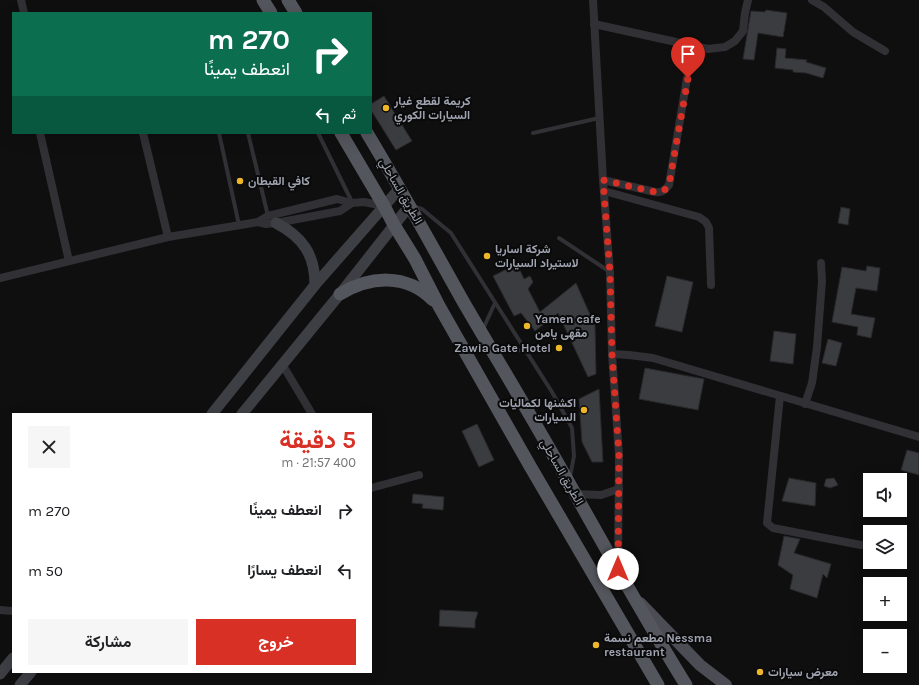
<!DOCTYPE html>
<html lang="ar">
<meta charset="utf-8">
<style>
:root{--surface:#fff;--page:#f6f6f6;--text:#202124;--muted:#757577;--accent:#d93025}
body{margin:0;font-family:Karla,Vazirmatn,sans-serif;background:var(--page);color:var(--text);direction:rtl;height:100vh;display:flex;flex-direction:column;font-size:15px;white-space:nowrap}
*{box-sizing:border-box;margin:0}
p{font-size:13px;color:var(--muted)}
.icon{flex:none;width:22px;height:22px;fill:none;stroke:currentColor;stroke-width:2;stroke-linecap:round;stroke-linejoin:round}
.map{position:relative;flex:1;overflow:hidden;direction:ltr}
.panel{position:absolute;left:12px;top:413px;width:360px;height:260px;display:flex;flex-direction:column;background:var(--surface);border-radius:0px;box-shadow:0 4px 16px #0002;direction:rtl}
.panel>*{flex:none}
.top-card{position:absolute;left:12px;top:12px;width:360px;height:122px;border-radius:0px;box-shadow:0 4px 16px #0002;direction:rtl;background:#0b6e4f;color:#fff;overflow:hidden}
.fabs{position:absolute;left:863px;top:473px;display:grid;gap:8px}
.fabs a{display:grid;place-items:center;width:44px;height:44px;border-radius:0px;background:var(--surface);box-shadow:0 4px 16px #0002;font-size:20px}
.pin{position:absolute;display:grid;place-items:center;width:34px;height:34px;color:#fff;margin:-41px -17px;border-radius:50% 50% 50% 0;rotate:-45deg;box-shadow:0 0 4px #0007}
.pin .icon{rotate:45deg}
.me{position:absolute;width:44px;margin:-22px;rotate:0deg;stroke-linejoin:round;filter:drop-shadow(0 0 3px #0008)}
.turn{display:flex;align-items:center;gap:14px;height:84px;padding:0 16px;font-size:18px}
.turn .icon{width:52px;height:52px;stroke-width:2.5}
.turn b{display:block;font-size:28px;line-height:34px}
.then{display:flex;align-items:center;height:38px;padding:0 16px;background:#0003;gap:8px;font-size:15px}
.round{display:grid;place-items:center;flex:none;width:42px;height:42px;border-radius:0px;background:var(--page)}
.head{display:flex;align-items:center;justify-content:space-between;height:68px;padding:0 16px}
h1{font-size:24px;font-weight:700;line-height:30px;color:var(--accent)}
.primary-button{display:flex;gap:8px;margin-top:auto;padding:8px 16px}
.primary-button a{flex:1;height:46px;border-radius:0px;background:var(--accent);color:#fff;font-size:16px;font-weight:700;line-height:46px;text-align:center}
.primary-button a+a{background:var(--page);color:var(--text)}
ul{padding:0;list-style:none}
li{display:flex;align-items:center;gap:12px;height:60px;padding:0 16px}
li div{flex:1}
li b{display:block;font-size:15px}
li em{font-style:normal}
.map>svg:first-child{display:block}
</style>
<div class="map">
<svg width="919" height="685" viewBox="0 0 919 685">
<rect width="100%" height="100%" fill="#0f0f10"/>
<!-- building -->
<g fill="#3b3c40" stroke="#29292c">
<path d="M766,10L787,13L783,37L758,33L754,60L743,59L751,11L765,12Z"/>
<path d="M777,48L786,49L785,58L807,60L806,62L826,68L823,78L806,73L793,72V70L775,68Z"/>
<path d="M384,96L412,141L396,150L371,110V104Z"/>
<path d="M841,207L850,209L848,225L838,223Z"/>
<path d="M517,264L524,279L530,276L533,282L528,289L540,312L576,283L595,326L596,374L588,377L558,313L535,331L521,313L514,316L493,276Z"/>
<path d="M867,266L880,268L877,291L856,288L851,314L875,318L871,338L857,335L858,327L832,322L842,267L866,271Z"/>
<path d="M667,276L693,282L682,332L655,326Z"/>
<path d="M774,331L796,334L793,364L770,361Z"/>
<path d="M828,339L842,343L836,366L822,363Z"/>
<path d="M645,368L704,379L698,410L639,399Z"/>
<path d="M599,389L603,462H592L582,442L579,399Z"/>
<path d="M477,424L494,460L479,467L462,431Z"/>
<path d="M907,450L919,453V475L901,470Z"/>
<path d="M789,478L816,483L815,506L782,501Z"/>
<path d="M834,478L838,485L830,488L824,486L826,479Z"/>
<path d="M413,494L444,497L443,510L422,508L423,504L412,503Z"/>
<path d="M784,536L800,539L794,553L831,564L827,578L823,574L817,598L790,589L793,575L778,565Z"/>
<path d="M440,610L478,612L475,621V628L439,626Z"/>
</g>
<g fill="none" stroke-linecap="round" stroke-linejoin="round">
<!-- service -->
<g stroke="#303035" stroke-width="4">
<path d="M219,133L239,225"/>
<path d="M248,133L268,216"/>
<path d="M318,133L352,202"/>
<path d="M533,133L599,118"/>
<path d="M412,206L422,209L451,233L552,392L572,428L574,456L570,477"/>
<path d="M559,238L610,272"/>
<path d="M483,329L495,303"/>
<path d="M494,347L525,351"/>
</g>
<!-- minor -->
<g stroke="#303035" stroke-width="8">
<path d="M21,0L24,13"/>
<path d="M593,0L603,180L610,273L612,354L619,455L618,569"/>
<path d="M812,0L824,7L853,32L885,51"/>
<path d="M594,24L708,49L725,47L735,41L743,31L745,13L748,0"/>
<path d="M40,133L69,261"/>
<path d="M143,133L168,237"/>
<path d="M603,180L655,192C662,193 665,190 669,185L687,78"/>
<path d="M604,191L699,217L706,222L709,228L711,285"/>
<path d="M258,222L268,216L337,199L352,203L364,202L384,206"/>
<path d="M0,278L168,237L258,222L266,224L276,223L340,211L352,203"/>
<path d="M612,354L629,355L653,358L919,437"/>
<path d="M282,364L312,414"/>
<path d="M780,396L767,523L773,528L861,545"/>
<path d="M805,404L812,383L817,347L822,281L821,263"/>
<path d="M371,488L419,475"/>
<path d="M575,494L601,495L619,489"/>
<path d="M0,610L13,611"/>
</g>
<!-- secondary -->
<g stroke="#3e3f45" stroke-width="11">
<path d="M276,223C303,237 315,255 315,285"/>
<path d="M212,414L315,285L400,188"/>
<path d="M242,414L340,294L410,205"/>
<path d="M0,674L13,658"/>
<path d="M20,685L31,672"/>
</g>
<!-- primary -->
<path stroke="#4c4d54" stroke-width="12" d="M640,603L700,665L726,685"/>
<!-- trunk -->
<g stroke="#54565d" stroke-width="13">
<path d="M263,0L271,13"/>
<path d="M288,0L296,13"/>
<path d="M341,133L384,206L394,225L415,259L439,306L530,466L658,685"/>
<path d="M367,133C401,189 432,246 464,303C499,363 535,422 569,483C607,551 645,619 686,685"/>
<path d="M340,294C370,276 406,273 433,300"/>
</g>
</g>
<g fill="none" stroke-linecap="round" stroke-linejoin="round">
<!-- route -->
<path stroke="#d93025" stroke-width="7" stroke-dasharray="0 12.6" d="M618,569L619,455L612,354L610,273L603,180L655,192C662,193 665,190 669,185L688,78"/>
</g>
<!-- markers -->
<g fill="#eeb729" stroke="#0a0a0b" stroke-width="1.5">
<circle cx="386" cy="108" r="4"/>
<circle cx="240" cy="181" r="4"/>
<circle cx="487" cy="256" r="4"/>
<circle cx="527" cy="326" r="4"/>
<circle cx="559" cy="348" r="4"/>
<circle cx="584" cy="410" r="4"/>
<circle cx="596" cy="645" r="4"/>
<circle cx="760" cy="672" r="4"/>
</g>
<g text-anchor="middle" stroke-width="4" stroke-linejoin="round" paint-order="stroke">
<!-- poi labels -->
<g font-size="12" font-weight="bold" fill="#a0a4b1" stroke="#0a0a0b" text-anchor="start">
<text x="394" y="105">كريمة لقطع غيار<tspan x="394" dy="14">السيارات الكوري</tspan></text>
<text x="248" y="185">كافي القبطان</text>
<text x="495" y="253">شركة اساريا<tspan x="495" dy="14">لاستيراد السيارات</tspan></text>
<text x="535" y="323">Yamen cafe<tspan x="535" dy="14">مقهى يامن</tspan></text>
<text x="551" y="352" text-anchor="end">Zawia Gate Hotel</text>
<text x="576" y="407" text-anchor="end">اكشنها لكماليات<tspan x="576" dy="14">السيارات</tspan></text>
<text x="604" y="642">مطعم نسمة Nessma<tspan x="604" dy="14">restaurant</tspan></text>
<text x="768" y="676">معرض سيارات</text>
</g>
<!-- street labels -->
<g font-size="12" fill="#a0a4b1" stroke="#0a0a0b">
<text transform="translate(401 191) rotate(60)" y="4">الطريق الساحلي</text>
<text transform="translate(562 472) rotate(60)" y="4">الطريق الساحلي</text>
</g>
</g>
</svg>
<div class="fabs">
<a><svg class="icon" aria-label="sound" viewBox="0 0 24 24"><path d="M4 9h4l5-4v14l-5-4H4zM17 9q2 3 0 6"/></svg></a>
<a><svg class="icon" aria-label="layers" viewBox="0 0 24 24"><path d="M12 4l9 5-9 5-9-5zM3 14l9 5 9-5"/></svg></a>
<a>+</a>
<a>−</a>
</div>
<div class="pin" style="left:688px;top:78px;background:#d93025"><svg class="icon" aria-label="arrive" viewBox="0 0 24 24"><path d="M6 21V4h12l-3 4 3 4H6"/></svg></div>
<svg class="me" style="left:618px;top:569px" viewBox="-20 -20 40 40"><circle r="19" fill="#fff"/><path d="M0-13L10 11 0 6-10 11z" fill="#d93025"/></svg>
<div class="top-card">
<div class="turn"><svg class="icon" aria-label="right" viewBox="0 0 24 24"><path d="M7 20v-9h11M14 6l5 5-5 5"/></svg><div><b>270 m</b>انعطف يمينًا</div></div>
<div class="then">ثم<svg class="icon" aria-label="left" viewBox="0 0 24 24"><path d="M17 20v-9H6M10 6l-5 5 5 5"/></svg></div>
</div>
<section class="panel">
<div class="head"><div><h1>5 دقيقة</h1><p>400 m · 21:57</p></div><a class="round"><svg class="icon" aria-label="close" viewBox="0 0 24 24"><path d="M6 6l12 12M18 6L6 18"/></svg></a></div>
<ul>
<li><svg class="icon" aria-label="right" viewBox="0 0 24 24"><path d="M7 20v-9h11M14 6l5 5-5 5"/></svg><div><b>انعطف يمينًا</b></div><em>270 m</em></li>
<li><svg class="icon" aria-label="left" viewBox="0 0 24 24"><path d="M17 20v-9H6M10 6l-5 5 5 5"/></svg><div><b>انعطف يسارًا</b></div><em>50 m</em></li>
</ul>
<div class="primary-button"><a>خروج</a><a>مشاركة</a></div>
</section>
</div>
